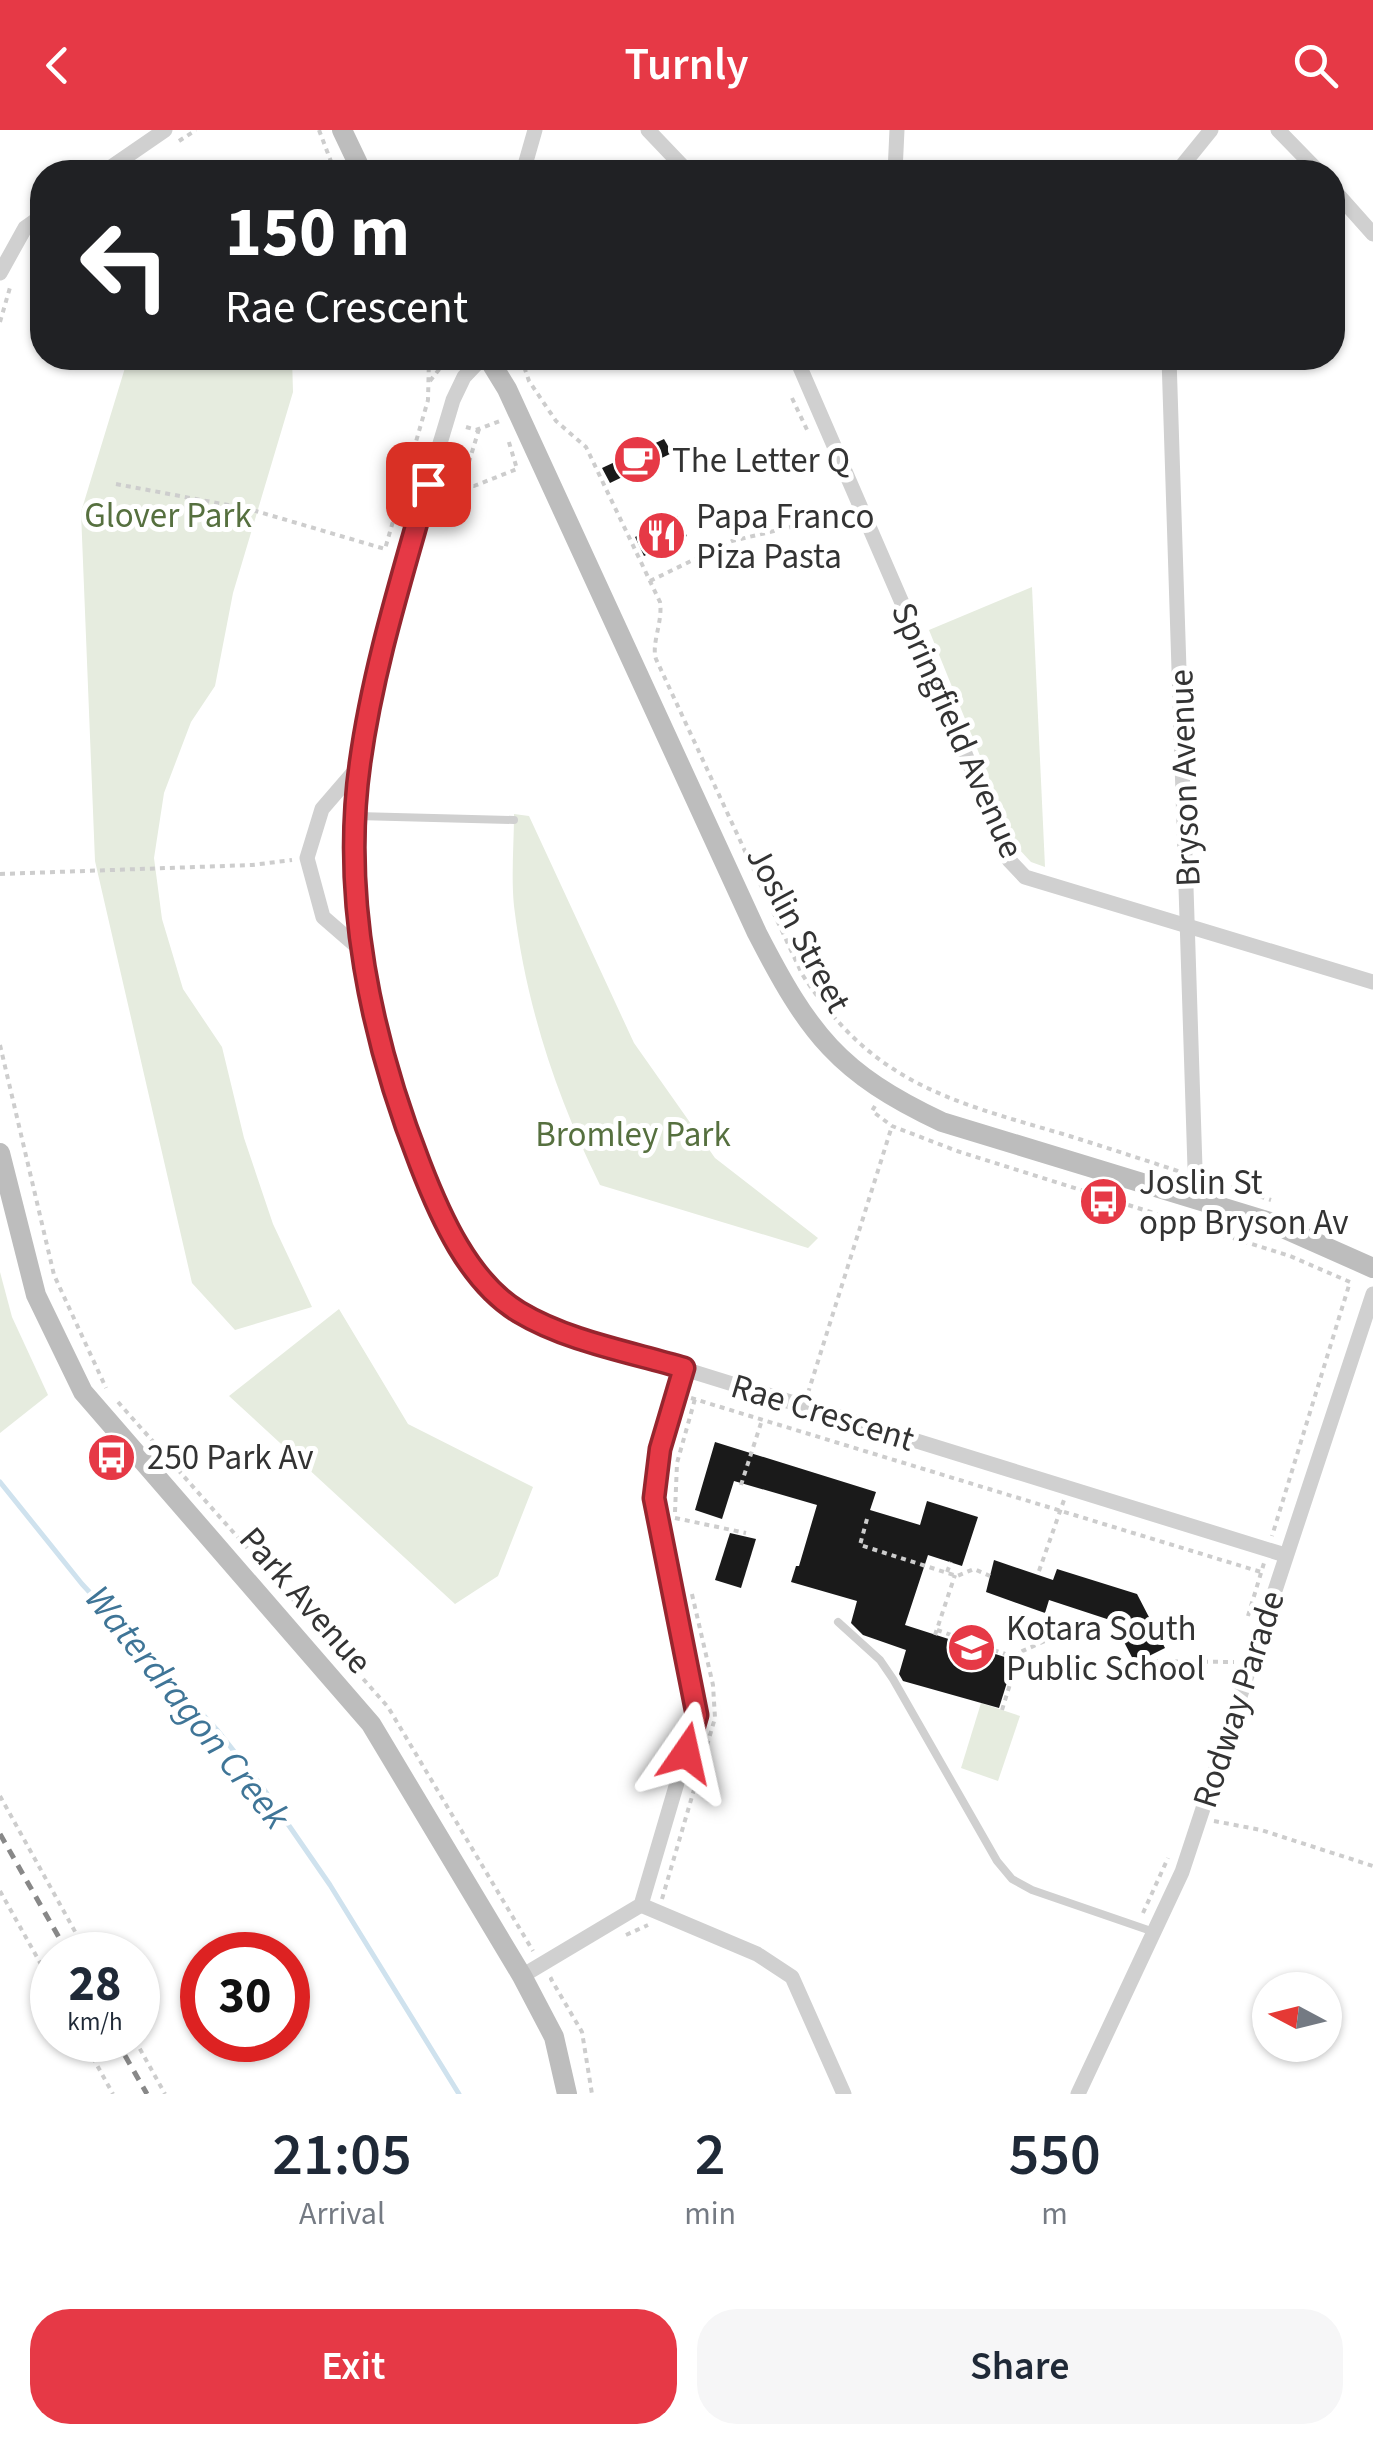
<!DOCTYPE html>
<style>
:root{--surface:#fff;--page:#f6f6f7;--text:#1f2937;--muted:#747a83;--accent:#e63946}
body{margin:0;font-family:"Source Sans 3",sans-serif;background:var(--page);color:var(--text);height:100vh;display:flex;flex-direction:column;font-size:38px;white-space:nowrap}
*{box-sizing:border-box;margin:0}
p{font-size:32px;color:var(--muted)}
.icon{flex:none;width:55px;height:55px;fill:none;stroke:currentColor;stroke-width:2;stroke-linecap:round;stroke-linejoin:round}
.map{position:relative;height:1964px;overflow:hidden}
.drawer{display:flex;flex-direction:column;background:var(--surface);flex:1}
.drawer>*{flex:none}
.top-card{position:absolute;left:30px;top:30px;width:1315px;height:210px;border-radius:40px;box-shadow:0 2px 8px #0004;background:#202124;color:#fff;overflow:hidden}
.needle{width:65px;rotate:277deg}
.controls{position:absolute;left:1252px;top:1842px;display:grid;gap:20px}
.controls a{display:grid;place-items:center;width:90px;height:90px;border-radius:50%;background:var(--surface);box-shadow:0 2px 8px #0004;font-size:50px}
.speed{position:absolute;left:30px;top:1802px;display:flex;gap:20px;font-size:50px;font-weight:700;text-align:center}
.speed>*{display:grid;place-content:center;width:130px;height:130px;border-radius:50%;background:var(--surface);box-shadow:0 2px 8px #0004;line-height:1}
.speed small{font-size:25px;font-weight:400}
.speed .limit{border:15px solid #d22;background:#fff;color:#111}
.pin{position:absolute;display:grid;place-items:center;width:85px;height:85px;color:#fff;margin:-42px;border-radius:20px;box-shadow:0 5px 15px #0006}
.me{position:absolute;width:110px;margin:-55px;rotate:11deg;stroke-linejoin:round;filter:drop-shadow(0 0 8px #0008)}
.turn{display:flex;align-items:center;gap:35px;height:210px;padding:0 30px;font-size:45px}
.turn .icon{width:130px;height:130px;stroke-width:2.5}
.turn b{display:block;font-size:70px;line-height:85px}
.eta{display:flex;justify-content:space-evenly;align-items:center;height:170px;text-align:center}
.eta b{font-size:60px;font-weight:600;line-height:70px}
.primary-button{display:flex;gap:20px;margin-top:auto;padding:20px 30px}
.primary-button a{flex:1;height:115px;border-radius:40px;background:var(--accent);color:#fff;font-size:40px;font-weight:600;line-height:115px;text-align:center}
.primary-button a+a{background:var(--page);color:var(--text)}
header{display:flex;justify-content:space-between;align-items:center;height:130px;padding:0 30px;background:var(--accent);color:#fff;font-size:45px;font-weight:600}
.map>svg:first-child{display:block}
</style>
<header><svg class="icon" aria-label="back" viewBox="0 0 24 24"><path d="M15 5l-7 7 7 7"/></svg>Turnly<svg class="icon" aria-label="search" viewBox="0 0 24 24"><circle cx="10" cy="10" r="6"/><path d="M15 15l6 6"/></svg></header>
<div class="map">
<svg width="1373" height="1964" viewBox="0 0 1373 1964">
<rect width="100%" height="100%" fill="#fff"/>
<!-- green -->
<g fill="#e6ecdf">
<path d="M128,228H292L293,262L233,463L215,556L191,592L164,663L154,728L162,789L183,859L222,917L244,1008L273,1094L312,1177L235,1200L192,1153L95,731L81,382Z"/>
<path d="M1032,457L1045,737L1031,732L1017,717L929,500Z"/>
<path d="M514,684L529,686L634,913L715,1028L818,1108L808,1118L600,1055C556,966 526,875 514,776C511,746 514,714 514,684Z"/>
<path d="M0,1142L12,1187L48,1265L0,1303Z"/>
<path d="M339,1179L408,1294L533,1357L498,1446L455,1474L229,1266Z"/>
<path d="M981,1573L1020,1586L998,1651L961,1638Z"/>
</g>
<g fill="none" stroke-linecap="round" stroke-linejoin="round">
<!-- stream -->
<path stroke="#cfe2ee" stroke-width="5" d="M0,1352L82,1454L218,1601L263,1658L330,1755L459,1964"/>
</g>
<!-- building -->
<g fill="#1a1a1a">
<path d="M664,309L672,323L610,353L602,338Z"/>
<path d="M677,386L687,406L644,426L635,407Z"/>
<path d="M715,1312L876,1362L870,1380L920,1395L927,1371L978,1387L962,1436L928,1425L905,1495L1014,1530L999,1578L903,1551L899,1544L906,1520L863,1505L851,1493L857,1471L791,1452L796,1436H799L817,1375L734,1351L722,1389L695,1380Z"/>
<path d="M730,1403L756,1409L741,1458L715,1450Z"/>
<path d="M994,1430L1053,1450L1057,1439L1137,1464L1165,1518L1135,1533L1113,1491L1049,1470L1045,1483L986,1462Z"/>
</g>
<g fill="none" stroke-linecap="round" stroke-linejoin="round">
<!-- path -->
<g stroke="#cdcdcd" stroke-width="4" stroke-dasharray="5 5" stroke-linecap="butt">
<path d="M319,0L335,42"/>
<path d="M179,11L196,0"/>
<path d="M32,122L42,111"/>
<path d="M0,192L11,154"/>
<path d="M521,228L529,251L556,291L586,317L660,472C663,492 651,514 656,529L802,844C872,952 946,970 1063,1004C1102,1016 1141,1029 1181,1042"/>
<path d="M430,251L448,228"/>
<path d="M792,268L809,304"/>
<path d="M466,297L476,300L503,290"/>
<path d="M479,299L462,355L474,356L517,339L508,309"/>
<path d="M116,354L249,379L385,419L428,270L429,228"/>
<path d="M457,374L462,355"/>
<path d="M650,451L732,411L846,384"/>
<path d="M0,744L252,735L292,730"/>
<path d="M0,915L54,1145L106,1258"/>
<path d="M875,976L872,981L892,996L957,1021L1290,1126L1350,1152L1272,1406"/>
<path d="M1212,1051L1271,1070"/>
<path d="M808,1263L892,996"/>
<path d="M691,1268L1261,1442"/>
<path d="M118,1272L388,1577L533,1821"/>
<path d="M741,1355L762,1290"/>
<path d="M675,1382L677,1333L695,1269"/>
<path d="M675,1388L746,1403"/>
<path d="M867,1389L860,1415L957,1446L974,1439L990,1446"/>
<path d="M1039,1441L1064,1370"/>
<path d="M947,1442L951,1432"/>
<path d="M1248,1486L1264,1433"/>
<path d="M937,1500L1011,1526L1045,1511"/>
<path d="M935,1505L955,1445"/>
<path d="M1143,1531L1234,1532"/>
<path d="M1002,1580L1020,1522"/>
<path d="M0,1666L88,1825"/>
<path d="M1214,1691L1261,1700L1373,1736"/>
<path d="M0,1761L52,1854"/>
<path d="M662,1769L715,1588L713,1555L691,1460"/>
<path d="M1143,1783L1168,1728"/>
<path d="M626,1805L648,1795"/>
<path d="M553,1848L551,1849L582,1902L592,1964"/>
<path d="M83,1910L113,1964"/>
<path d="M135,1910L165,1964"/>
</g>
<!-- lane -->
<g stroke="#d0d0d0" stroke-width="8">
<path d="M357,686L514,690"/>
<path d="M838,1492L880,1530L893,1549L997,1731L1012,1749L1032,1760L1154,1802"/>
</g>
<!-- street -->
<g stroke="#d0d0d0" stroke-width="15">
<path d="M648,0L688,42"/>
<path d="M1278,0L1319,42"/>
<path d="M104,42L165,0"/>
<path d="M523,42L535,0"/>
<path d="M895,42L897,0"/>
<path d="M1177,42L1211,0"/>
<path d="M1332,58L1373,104"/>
<path d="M0,143L25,98L42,86"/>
<path d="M482,228L464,247L453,270C419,387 371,516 359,637C346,765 368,897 413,1017C435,1074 463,1145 516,1181C529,1189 545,1194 558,1200L1285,1425"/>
<path d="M796,228L919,512L1009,730L1025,747L1373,852"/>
<path d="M1169,228L1196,1069"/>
<path d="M359,636L322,679L307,728L323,787L361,820"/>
<path d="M641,1775L757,1824L792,1847L844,1964"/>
<path d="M522,1846L641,1775L697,1585L654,1368L660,1319L684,1238"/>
<path d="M1078,1964L1182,1742L1373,1164"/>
</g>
<!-- secondary -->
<g stroke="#bdbdbd" stroke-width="20">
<path d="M342,0L362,42"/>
<path d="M488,228L507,259L757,803C809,904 838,943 942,992L1267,1091L1373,1138"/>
<path d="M0,1023L36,1165L83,1262L371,1594L522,1846L554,1907L567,1964"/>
</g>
<!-- rail -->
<g stroke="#888" stroke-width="5" stroke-dasharray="10 8" stroke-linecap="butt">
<path d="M0,1704L69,1825"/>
<path d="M116,1910L147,1964"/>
</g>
</g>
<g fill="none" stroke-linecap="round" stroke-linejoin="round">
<defs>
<path id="route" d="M428,354C402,447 373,538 360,633C341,768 371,909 420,1034C440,1086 469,1152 519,1182C567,1211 630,1222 684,1238L660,1319L654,1368L697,1585L686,1623"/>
</defs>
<!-- route casing -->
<use href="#route" stroke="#96252e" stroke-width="25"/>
<!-- route -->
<use href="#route" stroke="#e63946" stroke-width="18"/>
</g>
<!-- icons -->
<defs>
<symbol id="cafe-disc" viewBox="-11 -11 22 22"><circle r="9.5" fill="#e63946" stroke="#fff"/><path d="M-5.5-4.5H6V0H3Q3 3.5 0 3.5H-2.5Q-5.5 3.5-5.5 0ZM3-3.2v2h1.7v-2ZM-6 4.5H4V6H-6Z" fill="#fff"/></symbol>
<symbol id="restaurant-disc" viewBox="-11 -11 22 22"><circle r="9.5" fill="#e63946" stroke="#fff"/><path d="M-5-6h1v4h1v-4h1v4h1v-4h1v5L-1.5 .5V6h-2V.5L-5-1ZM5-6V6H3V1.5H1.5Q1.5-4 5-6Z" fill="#fff"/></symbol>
<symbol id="bus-disc" viewBox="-11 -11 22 22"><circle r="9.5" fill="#e63946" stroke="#fff"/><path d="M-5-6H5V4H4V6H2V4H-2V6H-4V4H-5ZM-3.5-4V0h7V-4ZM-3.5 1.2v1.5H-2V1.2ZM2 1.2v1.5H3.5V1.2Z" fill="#fff"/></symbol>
<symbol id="school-disc" viewBox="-11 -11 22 22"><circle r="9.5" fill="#e63946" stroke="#fff"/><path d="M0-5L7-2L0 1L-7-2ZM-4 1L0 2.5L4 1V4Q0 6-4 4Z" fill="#fff"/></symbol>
</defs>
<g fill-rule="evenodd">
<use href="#cafe-disc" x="610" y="302" width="55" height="55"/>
<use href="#restaurant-disc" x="634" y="378" width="55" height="55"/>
<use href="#bus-disc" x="1076" y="1044" width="55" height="55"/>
<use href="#bus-disc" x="84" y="1300" width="55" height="55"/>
<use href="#school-disc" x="944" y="1490" width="55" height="55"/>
</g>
<g text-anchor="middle" stroke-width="10" stroke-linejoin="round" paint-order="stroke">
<!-- poi labels -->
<g font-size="35" fill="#333" stroke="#fff" text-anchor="start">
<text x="672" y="342">The Letter Q</text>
<text x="696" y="398">Papa Franco<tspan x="696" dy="40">Piza Pasta</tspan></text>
<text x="1139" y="1064">Joslin St<tspan x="1139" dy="40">opp Bryson Av</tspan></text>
<text x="147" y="1339">250 Park Av</text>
<text x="1006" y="1510">Kotara South<tspan x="1006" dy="40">Public School</tspan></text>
</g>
<!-- park labels -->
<g font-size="35" fill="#56703f" stroke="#fff">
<text x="168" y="397">Glover Park</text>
<text x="633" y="1016">Bromley Park</text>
</g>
<!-- street labels -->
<g font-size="35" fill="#333" stroke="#fff">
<text transform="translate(958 600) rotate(66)" y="12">Springfield Avenue</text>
<text transform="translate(1184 648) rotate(-92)" y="12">Bryson Avenue</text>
<text transform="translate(799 799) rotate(62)" y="12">Joslin Street</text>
<text transform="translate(823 1282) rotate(17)" y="12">Rae Crescent</text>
<text transform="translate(306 1470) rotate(49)" y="12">Park Avenue</text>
<text transform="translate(1238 1569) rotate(-72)" y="12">Rodway Parade</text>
</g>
<!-- water labels -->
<g font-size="38" font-style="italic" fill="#3f7597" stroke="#fff">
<text transform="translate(188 1577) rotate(51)" y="13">Waterdragon Creek</text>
</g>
</g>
</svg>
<div class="controls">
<a><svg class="needle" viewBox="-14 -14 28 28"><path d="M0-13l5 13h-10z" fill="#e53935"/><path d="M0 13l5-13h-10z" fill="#747a83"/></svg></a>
</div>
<div class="speed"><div>28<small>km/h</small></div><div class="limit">30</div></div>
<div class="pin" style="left:428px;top:354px;background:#d93025"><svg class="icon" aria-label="arrive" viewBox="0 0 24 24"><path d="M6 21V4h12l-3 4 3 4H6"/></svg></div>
<svg class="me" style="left:686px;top:1623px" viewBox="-20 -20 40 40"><path d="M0-17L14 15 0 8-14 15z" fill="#e63946" stroke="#fff" stroke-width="4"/></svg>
<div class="top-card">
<div class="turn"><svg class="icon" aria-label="left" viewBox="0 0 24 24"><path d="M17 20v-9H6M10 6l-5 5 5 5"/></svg><div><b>150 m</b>Rae Crescent</div></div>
</div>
</div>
<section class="drawer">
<div class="eta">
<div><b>21:05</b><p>Arrival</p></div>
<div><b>2</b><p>min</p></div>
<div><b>550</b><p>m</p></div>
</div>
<div class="primary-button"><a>Exit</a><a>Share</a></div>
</section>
